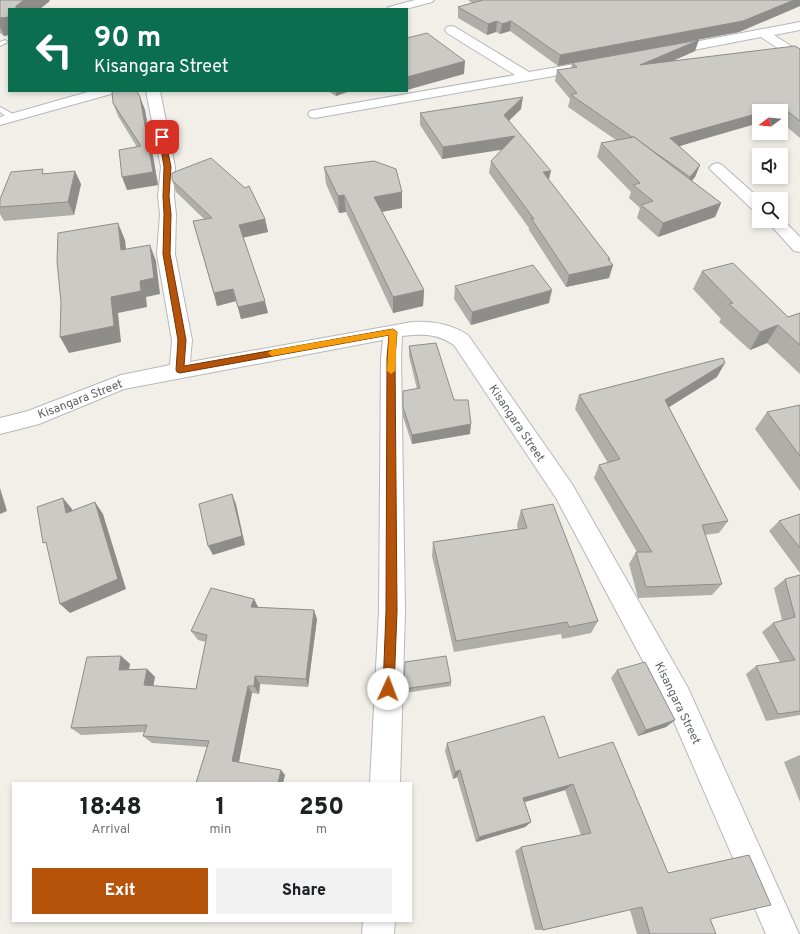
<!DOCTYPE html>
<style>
:root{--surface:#fff;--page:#f2f2f2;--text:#202124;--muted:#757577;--accent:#b45309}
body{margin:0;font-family:Overpass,sans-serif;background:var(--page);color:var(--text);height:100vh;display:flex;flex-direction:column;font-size:15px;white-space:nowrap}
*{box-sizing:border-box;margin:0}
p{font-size:13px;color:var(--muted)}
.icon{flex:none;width:22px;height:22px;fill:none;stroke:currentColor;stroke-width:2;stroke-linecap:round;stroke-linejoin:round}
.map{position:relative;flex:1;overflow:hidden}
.panel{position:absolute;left:12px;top:782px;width:400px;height:140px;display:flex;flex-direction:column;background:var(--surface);border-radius:0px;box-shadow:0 2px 6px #0003}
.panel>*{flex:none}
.guide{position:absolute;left:8px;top:8px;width:400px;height:84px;border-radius:0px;box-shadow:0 2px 6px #0003;background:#0b6e4f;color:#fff;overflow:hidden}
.needle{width:26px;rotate:254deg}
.tools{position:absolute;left:752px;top:104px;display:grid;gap:8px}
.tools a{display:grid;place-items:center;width:36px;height:36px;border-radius:0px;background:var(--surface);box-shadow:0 2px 6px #0003;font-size:20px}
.pin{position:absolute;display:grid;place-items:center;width:34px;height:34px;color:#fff;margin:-17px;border-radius:8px;box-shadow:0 2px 6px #0006}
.me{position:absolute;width:44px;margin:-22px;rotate:2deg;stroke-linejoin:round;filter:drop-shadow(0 0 3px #0008)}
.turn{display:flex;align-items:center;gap:14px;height:84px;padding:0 20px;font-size:18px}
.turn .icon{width:52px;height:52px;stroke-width:2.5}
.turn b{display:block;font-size:28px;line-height:34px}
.eta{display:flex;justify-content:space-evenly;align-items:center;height:68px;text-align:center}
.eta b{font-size:24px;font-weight:800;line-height:28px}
.primary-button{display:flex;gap:8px;margin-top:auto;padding:8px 20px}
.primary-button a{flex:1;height:46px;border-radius:0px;background:var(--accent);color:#fff;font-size:16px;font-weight:800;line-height:46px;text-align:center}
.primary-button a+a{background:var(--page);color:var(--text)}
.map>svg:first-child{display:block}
</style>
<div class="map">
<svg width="800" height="934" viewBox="0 0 800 934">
<rect width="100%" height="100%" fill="#f1efe8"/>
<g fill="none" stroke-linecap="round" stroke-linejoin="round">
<defs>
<g id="lane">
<path d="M5,40L8,42L0,46V42Z"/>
<path d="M0,107L15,115V119H9L0,112Z"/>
</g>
<g id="street">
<path d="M415,0H434L432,2L406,9H387L389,7Z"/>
<path d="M800,22V30L774,35L800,52V61L796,60L761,37L668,55L664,54L662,51L664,48L668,47Z"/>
<path d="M451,26L455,27L529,72L587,62L591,63L593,66L591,69L587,70L315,118L310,117L308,114L310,111L315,110L515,75L447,33L445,30L447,27Z"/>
<path d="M91,91H113L111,94L0,125V117Z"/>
<path d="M146,91H160L175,167L174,196L176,214L175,254L192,340L190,362L412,322C433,321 450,324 468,335L572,484L688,688L799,934H766L668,708L556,498L454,345C436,333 423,334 402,336L401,358L405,611L400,783H370L379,611L381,358L383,340L124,389L39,424L0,434V418L28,411L121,375L170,365L172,340L157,254L160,214L158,196L161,167Z"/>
<path d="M717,163L722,165L760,199L759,212L753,210L712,171L709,168L712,165Z"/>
<path d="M781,218L800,237V252L794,251L767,221H781Z"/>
<path d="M363,921H395L394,934H362Z"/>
</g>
</defs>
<!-- lane casing -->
<use href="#lane" stroke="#b5b8bc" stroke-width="2"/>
<!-- street casing -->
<use href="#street" stroke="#b5b8bc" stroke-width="2"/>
<!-- lane -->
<use href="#lane" fill="#fff" fill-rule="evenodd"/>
<!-- street -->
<use href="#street" fill="#fff" fill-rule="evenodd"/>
</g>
<!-- wall -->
<g fill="#afaea9">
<path d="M0,0L50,1L9,9V35L4,36L0,33Z"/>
<path d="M468,0H800V6L739,32L685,42L695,51L672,61L800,49V138L781,122V111H759L679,147L700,165L695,177L692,181L721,203L715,217L658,237L637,218L640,208L629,198L631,192L597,157L601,143L616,140L568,107L570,99L555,81L557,70L571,68L572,63L558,66L510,31L500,34L496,32L487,35L458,18V7L472,3Z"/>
<path d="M328,91H350L336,96Z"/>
<path d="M140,97L145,110L158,185L127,190L137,147L118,116L113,103Z"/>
<path d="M521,109L509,121L549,180L610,259L609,261L613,265L609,278L566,287L529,230V228L489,173L491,161L502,149L442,159L420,125V113Z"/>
<path d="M324,167L402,208L382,212L424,290L423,306L393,313L346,212L339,213L326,184Z"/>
<path d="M45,173L81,184L74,215L4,221L0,214V207Z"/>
<path d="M172,180L265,219L268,232L243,237L268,313L241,319L236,301L217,306L193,221L204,219L176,192Z"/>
<path d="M702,271L788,317L800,313V374L767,343L750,350L719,322L721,319L693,289Z"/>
<path d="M455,286L549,303L471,325L454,299Z"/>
<path d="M409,346L454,400L470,434L412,444L403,417V391L417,389L409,356Z"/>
<path d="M717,377L669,407L728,521L719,533L705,535L722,584L712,595L638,598L629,564L636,552H637L594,478L599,465L608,463L575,409L579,395Z"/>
<path d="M800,405V491L755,429L767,412Z"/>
<path d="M521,510L598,621L591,633L562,639L561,634L454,652L432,556L433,542L518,529L517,525Z"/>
<path d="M800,514V573L769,531L779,521Z"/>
<path d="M800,575V715L766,721L746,674L756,666L780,662L762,632L773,623L782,620L774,588L785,579Z"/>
<path d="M254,599L258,607L317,619L308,687L260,684L259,694L252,693L239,762L285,775L283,783H196L207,747L152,743L143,736L145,732L81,735L71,728L121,656L130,664L129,669H147L155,677L153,686L196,689L206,642L198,640L191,631Z"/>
<path d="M405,662L451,682V686L404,693Z"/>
<path d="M617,670L675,720L666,727L638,736L611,678Z"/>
<path d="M447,743L559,758L668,873L710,919L716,934H637L630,910L543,930H535L515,851L521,847L581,835L565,790L525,802L531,822L525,827L476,842L457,777L453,779L445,751Z"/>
<path d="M800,755V802L784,762Z"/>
</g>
<!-- shaded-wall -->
<g fill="#8f8d8a">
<path d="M24,0H49L50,1L40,9H16V6Z"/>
<path d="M794,0H800V6L739,32L558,66L560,55Z"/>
<path d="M9,17V35L4,36L0,27V18Z"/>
<path d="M497,21L496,32L487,35L488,24Z"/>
<path d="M511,21L510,31L500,34L502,24Z"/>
<path d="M699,40L695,51L637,77L640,65Z"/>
<path d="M465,61L464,74L407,90V77Z"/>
<path d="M336,91H350L336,96Z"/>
<path d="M140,97L145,110L158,185L127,190L122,177L153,172Z"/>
<path d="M523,97L521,109L502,127L504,115Z"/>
<path d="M781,106L779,111H765Z"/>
<path d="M759,113V123L666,150L670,138Z"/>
<path d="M515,136L513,148L442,159L443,147Z"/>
<path d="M700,165L695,177L685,189L690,177Z"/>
<path d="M75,171L81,184L74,215L68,202Z"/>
<path d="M551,171L548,183L543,172Z"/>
<path d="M402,192V208L375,213L374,197Z"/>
<path d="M344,195L346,212L339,213L338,196Z"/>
<path d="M721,203L715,217L658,237L663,223Z"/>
<path d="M265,219L268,232L242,238L239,225Z"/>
<path d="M118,223L125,240L128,266L121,250Z"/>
<path d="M150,245L156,261L160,294L146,297L147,307L118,313L121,342L69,353L60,337L111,297L140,281Z"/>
<path d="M608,259H610L607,267L613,265L609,278L566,287L569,275Z"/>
<path d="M233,289L236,301L217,306L214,293Z"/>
<path d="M424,290L423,306L393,313V297Z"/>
<path d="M552,290L549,303L471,325L472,312Z"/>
<path d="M265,301L268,313L241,319L238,307Z"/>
<path d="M778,325L767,343L750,350L760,332Z"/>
<path d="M725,363L717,377L658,414L665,400Z"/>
<path d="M471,424L470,434L412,444V435Z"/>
<path d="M0,488L7,511L0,514Z"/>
<path d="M232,494L236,504L245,545L213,555L208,546Z"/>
<path d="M63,498L72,509L75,525L66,513Z"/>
<path d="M95,502L103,514L126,589L70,613L60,604Z"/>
<path d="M254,599L259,609L251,607Z"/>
<path d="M314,610L317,619L308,687L306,679Z"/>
<path d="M121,656L130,664L127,678L119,670Z"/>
<path d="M147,669L155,677L152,693L144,685Z"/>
<path d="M255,676L260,684L259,694L254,686Z"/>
<path d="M248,686L252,693L238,767L232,761Z"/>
<path d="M675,720L666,727L638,736L646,730Z"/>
<path d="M281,770L285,775L283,783H278Z"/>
<path d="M460,770L457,777L453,779L455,772Z"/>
<path d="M573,784L565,790L518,804L523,798Z"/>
<path d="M531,822L525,827L476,842L479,837Z"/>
</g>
<!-- building -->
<g fill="#cccac5" stroke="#8f8d8a">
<path d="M0,0H24L16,6V9H9V17L0,18Z"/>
<path d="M483,0H794L743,21L560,55L511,21L502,24L497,21L488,24L458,7Z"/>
<path d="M427,33L465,61L407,77V38Z"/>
<path d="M699,40L640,65L795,46L800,49V121L781,106L765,111H759V113L670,138L700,165L690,177L653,151L634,137H632L571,95L577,93L557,70L577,67L572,63Z"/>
<path d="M112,91H137L140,97L153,172L122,177L119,150L141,146L113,103Z"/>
<path d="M523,97L504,115L551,171L543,172L610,259H608L613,265L569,275L531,218L534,219L491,161L515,136L443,147L420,113Z"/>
<path d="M634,137L721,203L663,223L641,205L653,201L633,185L640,183L601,143Z"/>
<path d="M211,158L245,188L249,186L265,219L239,225L265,301L238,307L233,289L214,293L193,221L212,218L172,180V173Z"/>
<path d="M374,161L396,169L402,192L374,197L424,290L393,297L344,195L338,196L324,167Z"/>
<path d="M43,169L42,174L75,171L68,202L0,207V199L11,172Z"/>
<path d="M118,223L121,250L150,245L154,278L140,281L141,291L111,297L114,326L60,337L61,302L57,261L58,233Z"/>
<path d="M733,263L788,317L800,313V345L778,325L760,332L729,304L733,303L702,271Z"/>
<path d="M533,265L552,290L472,312L455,286Z"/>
<path d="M436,343L454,400H468L471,424L412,435L403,407V391L420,388L409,346Z"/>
<path d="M723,358L725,363L665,400L728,521L702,525L722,584L646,587L636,552H652L599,465L620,459L579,395Z"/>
<path d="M800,405V456L767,412Z"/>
<path d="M232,494L242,536L208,546L199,504Z"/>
<path d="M63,498L66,513L95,502L118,579L60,604L46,542L43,543L37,507Z"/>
<path d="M553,504L598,621L569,627L567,622L456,641L433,542L527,528L521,510Z"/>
<path d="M800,514V548L779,521Z"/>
<path d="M800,575V711L778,714L756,666L795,660L773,623L795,617L785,579Z"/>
<path d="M211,588L254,599L251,607L314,610L306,679L255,676L254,686H248L232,761L281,770L278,783H196L209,741L143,736L147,725L71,728L87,657L121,656L119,670L147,669L144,685L196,689L207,635L191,631Z"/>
<path d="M446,656L451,682L404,689L405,662Z"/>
<path d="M645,662L675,720L646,730L617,670Z"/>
<path d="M544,716L559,758L613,742L668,873L749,855L771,905L710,919L716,934H650L642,907L543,930L521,847L591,833L573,784L523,798L531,822L479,837L460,770L455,772L447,743Z"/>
</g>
<!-- route -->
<path fill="#b45309" stroke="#753606" d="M162,135L165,137L171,167L169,196L171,214L170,254L186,340L184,366L393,329L397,332L395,358L397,611L394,689L392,693L388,695L385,693L383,689L386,611L387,358L389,335L180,373L177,372L176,370L178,340L163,254L164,214L163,196L164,167L159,137Z"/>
<!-- slow -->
<path fill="#f59e0b" d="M393,329L397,332L395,371L391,374L387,371L389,335L272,356L268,353L272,350Z"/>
<g text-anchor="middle" stroke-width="3" stroke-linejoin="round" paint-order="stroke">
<!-- street labels -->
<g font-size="12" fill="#5f6368" stroke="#fff">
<text transform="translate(80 399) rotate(-21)" y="4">Kisangara Street</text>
<text transform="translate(517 423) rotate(56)" y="4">Kisangara Street</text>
<text transform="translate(678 703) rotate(64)" y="4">Kisangara Street</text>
</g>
</g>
</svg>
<div class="tools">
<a><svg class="needle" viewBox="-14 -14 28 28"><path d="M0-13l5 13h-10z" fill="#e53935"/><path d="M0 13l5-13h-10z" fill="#757577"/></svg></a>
<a><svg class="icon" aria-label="sound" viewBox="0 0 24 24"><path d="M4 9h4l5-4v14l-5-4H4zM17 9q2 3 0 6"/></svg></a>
<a><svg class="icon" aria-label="search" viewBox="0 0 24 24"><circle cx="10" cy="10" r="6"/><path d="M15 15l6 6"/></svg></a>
</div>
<div class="pin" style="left:162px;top:137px;background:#d93025"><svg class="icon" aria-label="arrive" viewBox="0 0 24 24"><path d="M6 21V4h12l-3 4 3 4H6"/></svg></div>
<svg class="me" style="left:388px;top:689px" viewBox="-20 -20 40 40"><circle r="19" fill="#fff"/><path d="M0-13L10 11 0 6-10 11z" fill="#b45309"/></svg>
<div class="guide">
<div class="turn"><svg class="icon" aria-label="left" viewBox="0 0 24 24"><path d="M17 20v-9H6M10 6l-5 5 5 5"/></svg><div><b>90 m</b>Kisangara Street</div></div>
</div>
<section class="panel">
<div class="eta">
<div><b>18:48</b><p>Arrival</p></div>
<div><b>1</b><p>min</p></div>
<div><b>250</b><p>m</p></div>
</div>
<div class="primary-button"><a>Exit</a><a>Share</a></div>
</section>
</div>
